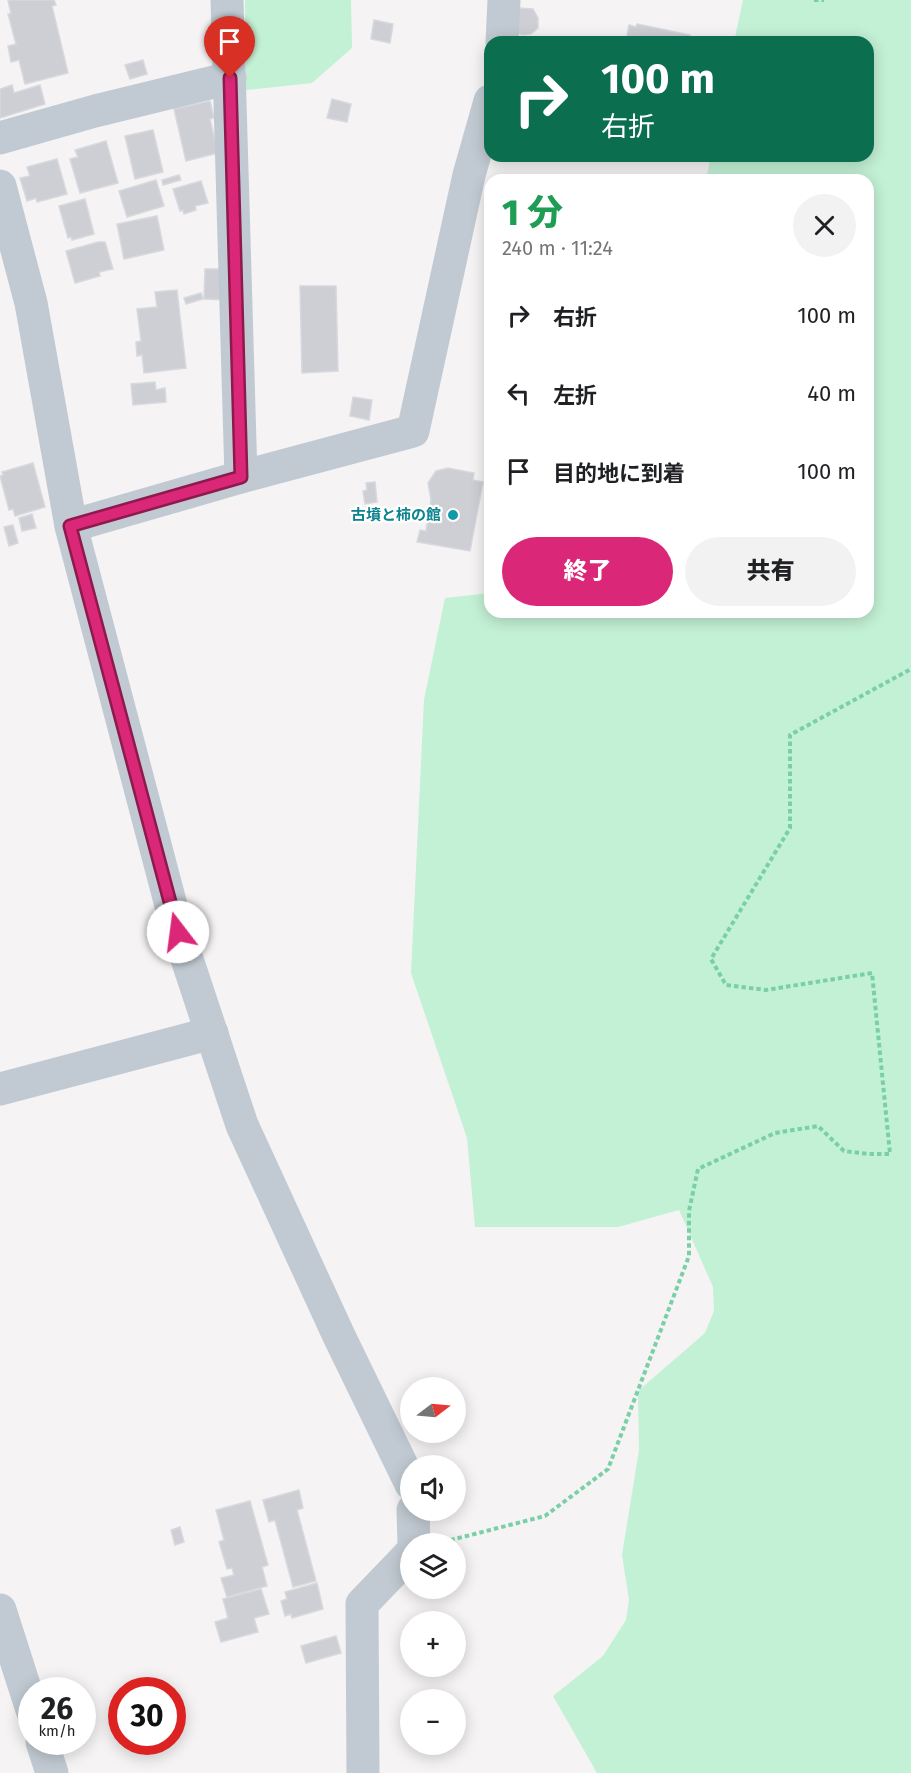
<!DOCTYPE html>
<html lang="ja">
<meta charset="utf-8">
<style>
:root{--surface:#fff;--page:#f2f2f2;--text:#202124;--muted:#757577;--accent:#db2777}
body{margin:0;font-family:"Fira Sans","Noto Sans JP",sans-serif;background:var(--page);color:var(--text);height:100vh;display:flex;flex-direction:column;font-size:22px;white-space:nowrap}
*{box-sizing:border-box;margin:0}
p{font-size:20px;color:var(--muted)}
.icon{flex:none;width:33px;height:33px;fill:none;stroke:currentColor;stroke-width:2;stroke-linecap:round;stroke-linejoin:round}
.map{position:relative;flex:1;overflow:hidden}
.panel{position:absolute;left:484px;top:174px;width:390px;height:444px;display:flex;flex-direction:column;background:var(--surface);border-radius:18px;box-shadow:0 3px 15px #0003}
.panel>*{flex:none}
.guide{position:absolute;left:484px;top:36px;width:390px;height:126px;border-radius:18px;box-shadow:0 3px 15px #0003;background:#0b6e4f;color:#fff;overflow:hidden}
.needle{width:39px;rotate:74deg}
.fabs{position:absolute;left:400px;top:1377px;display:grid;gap:12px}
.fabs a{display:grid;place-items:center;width:66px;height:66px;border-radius:50%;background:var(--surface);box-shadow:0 3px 15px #0003;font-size:30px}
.speed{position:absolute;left:18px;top:1677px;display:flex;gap:12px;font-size:30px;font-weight:700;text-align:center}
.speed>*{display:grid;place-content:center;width:78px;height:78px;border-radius:50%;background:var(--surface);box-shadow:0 3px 15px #0003;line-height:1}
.speed small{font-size:15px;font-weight:400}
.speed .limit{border:9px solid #d22;background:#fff;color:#111}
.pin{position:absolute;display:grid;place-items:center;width:51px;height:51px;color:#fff;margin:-62px -26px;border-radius:50% 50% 50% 0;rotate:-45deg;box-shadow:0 0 6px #0007}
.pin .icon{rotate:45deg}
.me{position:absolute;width:66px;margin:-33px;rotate:345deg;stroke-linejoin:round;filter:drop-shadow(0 0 4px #0008)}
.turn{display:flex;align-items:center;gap:21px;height:126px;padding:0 18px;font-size:27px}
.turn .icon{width:78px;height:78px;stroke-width:2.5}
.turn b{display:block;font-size:42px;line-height:51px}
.round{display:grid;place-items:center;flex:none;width:63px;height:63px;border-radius:32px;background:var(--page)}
.overview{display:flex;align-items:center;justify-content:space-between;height:102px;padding:0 18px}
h1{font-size:36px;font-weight:800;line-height:45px;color:#1e9e55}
.cta{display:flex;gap:12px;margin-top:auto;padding:12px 18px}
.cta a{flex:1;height:69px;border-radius:36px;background:var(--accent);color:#fff;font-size:24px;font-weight:800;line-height:69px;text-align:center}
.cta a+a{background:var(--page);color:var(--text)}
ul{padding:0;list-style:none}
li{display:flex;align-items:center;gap:18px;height:78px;padding:0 18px}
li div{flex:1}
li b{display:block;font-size:22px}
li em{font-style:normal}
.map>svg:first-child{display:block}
</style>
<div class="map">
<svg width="911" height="1773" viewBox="0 0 911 1773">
<rect width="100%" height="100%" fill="#f5f3f3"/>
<!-- green -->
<g fill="#c3f1d5">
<path d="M245,0H351L352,48L312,83L246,90Z"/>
<path d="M743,0H911V1773H597L553,1696L603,1656L626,1620L629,1600L622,1555L639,1450L638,1391L705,1333L714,1311L713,1287L679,1210L618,1227H475L467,1138L411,973L424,700L445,598L490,593V612H868V180H706L711,156H868V42H734Z"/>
</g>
<!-- building -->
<g fill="#cdcfd5" stroke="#d7d9de" stroke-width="1.5">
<path d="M8,0H54L56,5L52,6L68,73L25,84L19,60L11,62L8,46L16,44L8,14H11Z"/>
<path d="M519,8L533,9L538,18V28L531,34L522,35L514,31Z"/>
<path d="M374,20L393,24L390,43L371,39Z"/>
<path d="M637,24L690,35L689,42H626L629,25L636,27Z"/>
<path d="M143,60L147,74L130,79L125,65Z"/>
<path d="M12,85L14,93L40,85L45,104L0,118V89Z"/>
<path d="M332,99L351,104L347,122L327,118Z"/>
<path d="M210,101L214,118L210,119L218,153L186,161L174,109Z"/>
<path d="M153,130L163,172L135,179L125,136Z"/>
<path d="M106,141L118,183L80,193L70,159L78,157L75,150Z"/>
<path d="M57,159L67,194L37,202L36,198L27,201L20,178L30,176L27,167Z"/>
<path d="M179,175L181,180L163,185L162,180Z"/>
<path d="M156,180L164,206L127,217L119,191Z"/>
<path d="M201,181L208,203L195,206L196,210L184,214L183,210L180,211L173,189Z"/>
<path d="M85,199L94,234L72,240L71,237L68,238L59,206Z"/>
<path d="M157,216L164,250L124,259L117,224Z"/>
<path d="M98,242H105L113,269L99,272L100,276L75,283L66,251Z"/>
<path d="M205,269H230L229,300L204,299Z"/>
<path d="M300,286H336L338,371L302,373Z"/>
<path d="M177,290L186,368L144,373L142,355L137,356L136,342L141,341L137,309L157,307L155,292Z"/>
<path d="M201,293L203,299L186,304L184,298Z"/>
<path d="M155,382L156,390L165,388L166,402L133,405L131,384Z"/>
<path d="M353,397L372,400L369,420L350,416Z"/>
<path d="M33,463L45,507L15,516L13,509L9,510L0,476L3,475L2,472Z"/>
<path d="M448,468L474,473L473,480L483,482L470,551L417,542L420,530L426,531L431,500L428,483L436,471Z"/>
<path d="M375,482L377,502L365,504L363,491L367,490L366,483Z"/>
<path d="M32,514L36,528L22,531L19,518Z"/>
<path d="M13,525L18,543L9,546L4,527Z"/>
<path d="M299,1490L303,1508L297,1510L316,1581L293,1587L275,1520L269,1522L263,1500Z"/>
<path d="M250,1501L268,1565L262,1567L267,1586L227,1597L221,1578L234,1575L232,1568L227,1569L219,1542L224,1540L216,1510Z"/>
<path d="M180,1527L184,1542L175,1545L171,1530Z"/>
<path d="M317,1583L323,1609L292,1618L291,1614L285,1616L281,1601L287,1599L285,1592Z"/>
<path d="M261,1589L269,1614L254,1618L258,1632L221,1642L215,1622L228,1618L223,1599Z"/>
<path d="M336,1636L341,1653L306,1663L301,1646Z"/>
</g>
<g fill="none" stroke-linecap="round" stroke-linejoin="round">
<!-- path -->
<g stroke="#7ad0a6" stroke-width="4" stroke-dasharray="4.5 3" stroke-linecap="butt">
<path d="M814,0H824"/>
<path d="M443,1542L545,1516L608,1469L689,1256V1211L698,1169L775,1133L818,1126L844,1151L869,1154H890L872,973L766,990L726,985L711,959L790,828V735L911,669"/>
</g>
<!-- minor -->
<g stroke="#c1cad2" stroke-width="33">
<path d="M227,0L241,477"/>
<path d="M502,42L504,0"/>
<path d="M0,138L95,111L230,78"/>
<path d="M0,186L31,303L71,526L178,932L242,1125L339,1336L411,1484"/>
<path d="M71,526L241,477L413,431L469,175L490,101"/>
<path d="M0,1089L212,1033"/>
<path d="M413,1510L414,1544"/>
<path d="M0,1610L32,1710"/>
<path d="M42,1742L52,1773"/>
<path d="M363,1773L362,1604L411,1553"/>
</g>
</g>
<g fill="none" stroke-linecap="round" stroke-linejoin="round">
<defs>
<path id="route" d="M178,932L70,526L241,477L230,78"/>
</defs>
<!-- route casing -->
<use href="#route" stroke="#8e194d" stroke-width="15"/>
<!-- route -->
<use href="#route" stroke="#db2777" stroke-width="10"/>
</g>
<!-- markers -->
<circle fill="#0f9aa8" stroke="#fff" stroke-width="2" cx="453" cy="515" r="6"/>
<g text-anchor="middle" stroke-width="4.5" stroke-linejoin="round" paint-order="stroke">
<!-- culture labels -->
<g font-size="15" font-weight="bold" fill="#0d838f" stroke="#fff" text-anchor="end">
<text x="441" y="520">古墳と柿の館</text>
</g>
</g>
</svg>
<div class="fabs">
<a><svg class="needle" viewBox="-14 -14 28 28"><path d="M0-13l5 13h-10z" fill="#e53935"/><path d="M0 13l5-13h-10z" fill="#757577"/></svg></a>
<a><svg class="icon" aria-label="sound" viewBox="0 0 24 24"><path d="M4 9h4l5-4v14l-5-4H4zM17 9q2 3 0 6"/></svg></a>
<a><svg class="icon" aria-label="layers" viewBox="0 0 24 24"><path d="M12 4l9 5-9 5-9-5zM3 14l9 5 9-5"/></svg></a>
<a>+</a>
<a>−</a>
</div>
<div class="speed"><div>26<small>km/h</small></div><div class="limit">30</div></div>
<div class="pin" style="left:230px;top:78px;background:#d93025"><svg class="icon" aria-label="arrive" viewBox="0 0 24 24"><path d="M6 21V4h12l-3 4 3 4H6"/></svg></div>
<svg class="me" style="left:178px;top:932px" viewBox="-20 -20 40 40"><circle r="19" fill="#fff"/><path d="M0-13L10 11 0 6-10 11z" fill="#db2777"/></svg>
<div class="guide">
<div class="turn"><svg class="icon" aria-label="right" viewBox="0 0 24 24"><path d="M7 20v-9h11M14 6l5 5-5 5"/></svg><div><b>100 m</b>右折</div></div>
</div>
<section class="panel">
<div class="overview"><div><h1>1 分</h1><p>240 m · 11:24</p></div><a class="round"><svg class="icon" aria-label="close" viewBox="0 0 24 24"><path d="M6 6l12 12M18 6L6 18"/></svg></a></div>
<ul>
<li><svg class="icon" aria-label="right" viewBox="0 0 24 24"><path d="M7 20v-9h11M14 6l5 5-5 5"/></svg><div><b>右折</b></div><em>100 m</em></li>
<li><svg class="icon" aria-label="left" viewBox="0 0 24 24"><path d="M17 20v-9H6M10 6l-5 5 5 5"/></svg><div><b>左折</b></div><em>40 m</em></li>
<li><svg class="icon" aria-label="arrive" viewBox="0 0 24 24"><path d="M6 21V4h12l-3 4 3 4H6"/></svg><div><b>目的地に到着</b></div><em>100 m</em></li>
</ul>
<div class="cta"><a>終了</a><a>共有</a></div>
</section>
</div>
